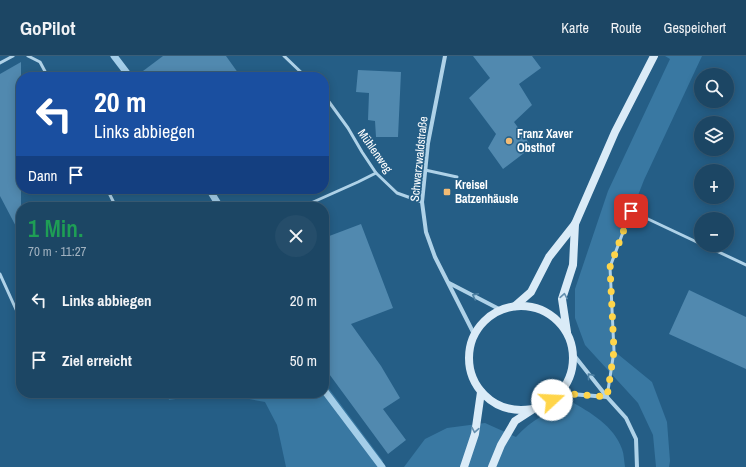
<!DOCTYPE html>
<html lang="de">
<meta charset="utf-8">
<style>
:root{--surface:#1c4664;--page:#254d6a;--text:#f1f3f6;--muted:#a0b1bf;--line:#3a5e78}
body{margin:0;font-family:"Archivo Narrow",sans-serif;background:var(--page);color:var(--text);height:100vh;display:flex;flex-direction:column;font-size:15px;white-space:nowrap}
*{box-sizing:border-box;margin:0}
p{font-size:13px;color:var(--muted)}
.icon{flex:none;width:22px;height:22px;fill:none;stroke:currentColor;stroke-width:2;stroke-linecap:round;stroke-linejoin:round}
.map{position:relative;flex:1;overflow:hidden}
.details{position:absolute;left:16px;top:146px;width:313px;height:196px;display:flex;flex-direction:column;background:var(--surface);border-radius:16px;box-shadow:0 2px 10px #0003,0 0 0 1px var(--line)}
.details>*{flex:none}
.top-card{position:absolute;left:16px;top:16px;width:313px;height:122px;border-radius:16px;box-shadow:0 2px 10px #0003,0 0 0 1px var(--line);background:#1a4fa0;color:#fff;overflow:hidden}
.tools{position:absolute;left:694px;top:12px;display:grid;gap:8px}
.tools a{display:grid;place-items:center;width:40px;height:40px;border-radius:50%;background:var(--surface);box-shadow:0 2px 10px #0003,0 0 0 1px var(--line);font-size:20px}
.pin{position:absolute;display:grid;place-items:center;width:34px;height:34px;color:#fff;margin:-17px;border-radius:8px;box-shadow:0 2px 6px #0006}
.me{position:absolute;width:44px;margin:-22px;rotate:70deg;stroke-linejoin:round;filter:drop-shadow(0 0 3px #0008)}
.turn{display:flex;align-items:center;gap:14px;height:84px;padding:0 12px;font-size:18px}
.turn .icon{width:52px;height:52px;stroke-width:2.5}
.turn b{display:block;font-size:28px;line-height:34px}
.then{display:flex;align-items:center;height:38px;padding:0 12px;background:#0003;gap:8px;font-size:15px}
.round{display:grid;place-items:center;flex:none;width:42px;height:42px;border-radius:21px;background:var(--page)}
.summary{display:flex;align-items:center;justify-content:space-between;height:68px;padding:0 12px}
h1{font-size:24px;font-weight:600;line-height:30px;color:#1e9e55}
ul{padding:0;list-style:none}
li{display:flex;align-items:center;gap:12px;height:60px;padding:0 12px}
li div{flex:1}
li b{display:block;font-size:15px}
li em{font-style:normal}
header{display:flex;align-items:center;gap:24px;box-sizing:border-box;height:56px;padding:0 20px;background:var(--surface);border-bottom:1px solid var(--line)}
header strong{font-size:19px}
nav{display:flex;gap:22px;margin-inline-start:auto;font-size:14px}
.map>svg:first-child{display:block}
</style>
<header>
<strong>GoPilot</strong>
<nav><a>Karte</a><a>Route</a><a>Gespeichert</a></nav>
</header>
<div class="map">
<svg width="746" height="411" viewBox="0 0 746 411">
<rect width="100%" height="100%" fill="#255e86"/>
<!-- green -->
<g fill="#3978a2">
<path d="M665,0H702L644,124L610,211L614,295L652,326L667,366L670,405L669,411H656L653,379L638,347L585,289L575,262V233L608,135L670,3Z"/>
<path d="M324,326L383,405L379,411H286L277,369L265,346L216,337L169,344L167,337H324Z"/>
<path d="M570,345C590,356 614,370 622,393C624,398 624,405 625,411H404L425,383L447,372L485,367L516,381C531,364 550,355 570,345Z"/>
</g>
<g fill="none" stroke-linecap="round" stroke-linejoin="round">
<!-- stream -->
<g stroke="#a4cee9" stroke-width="7">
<path d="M114,0L130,21"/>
<path d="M209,133L220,151"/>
<path d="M324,334L382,411"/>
</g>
</g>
<!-- building -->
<g fill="#5189af">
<path d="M163,0H226L241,21H135Z"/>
<path d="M473,0H532L541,12L519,28L532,49L514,66L532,91L503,113L488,92L496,78L469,42L490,22Z"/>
<path d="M21,6V180L0,140V18Z"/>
<path d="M358,14L401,16L398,81H376L375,65L368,64L369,37L356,36Z"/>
<path d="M361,168L393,252L351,268L381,310L400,342L383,353L406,384L388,398L324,311V182Z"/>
<path d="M689,234L746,261V313L669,278Z"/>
</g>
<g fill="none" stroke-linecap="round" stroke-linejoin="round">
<!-- service -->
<g stroke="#afd2e8" stroke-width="3">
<path d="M28,0L40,6L48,21"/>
<path d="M284,0L306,21"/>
<path d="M0,7L13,0"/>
<path d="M324,39L348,72L362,96L376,117L397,137L422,146"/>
<path d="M425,114L457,121"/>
<path d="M107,133L116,151"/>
<path d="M302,151L358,126L376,117"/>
<path d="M704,189L746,209"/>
<path d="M0,218L19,260L21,259"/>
<path d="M607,341L614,295L610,211L631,155L701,188"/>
</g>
<!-- minor -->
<g stroke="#afd2e8" stroke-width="4">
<path d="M445,0L428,87L422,146L426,176L435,201L474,278"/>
<path d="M449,227L501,254"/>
<path d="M573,298L607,341L626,362L636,383L637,411"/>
<path d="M559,337L607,341"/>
</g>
<!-- secondary -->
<g stroke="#daebf7" stroke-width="8">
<circle cx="521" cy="302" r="52"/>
<path d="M515,250L531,236L549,201L575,168L615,76L654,0"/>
<path d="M567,276L562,243L573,209L575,168"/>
<path d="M464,411L475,378L481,336"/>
<path d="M492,411L501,389L515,365L532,354"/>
</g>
</g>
<!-- one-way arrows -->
<defs><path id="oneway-chevron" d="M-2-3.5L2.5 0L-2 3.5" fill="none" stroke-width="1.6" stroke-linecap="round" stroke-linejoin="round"/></defs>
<g stroke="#4e81a3">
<use href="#oneway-chevron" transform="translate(475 240) rotate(-153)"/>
<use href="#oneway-chevron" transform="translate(590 320) rotate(-129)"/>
</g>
<g stroke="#648fae">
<use href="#oneway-chevron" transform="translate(564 240) rotate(-80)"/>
<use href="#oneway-chevron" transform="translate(475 374) rotate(100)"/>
</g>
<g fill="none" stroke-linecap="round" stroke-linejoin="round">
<!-- route -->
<path stroke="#ffd54a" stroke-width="7" stroke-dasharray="0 12.6" d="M552,344L560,337L607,341L614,295L610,211L631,155"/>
</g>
<!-- markers -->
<g fill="#f2bb74" stroke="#255e86" stroke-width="1.5">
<circle cx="509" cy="85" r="4"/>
<rect x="443" y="132" width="8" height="8" rx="2"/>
</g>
<g text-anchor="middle" stroke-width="3.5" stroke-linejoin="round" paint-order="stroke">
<!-- poi labels -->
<g font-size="12" font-weight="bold" fill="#fff" stroke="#255e86" text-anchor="start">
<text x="517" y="82">Franz Xaver<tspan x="517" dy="14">Obsthof</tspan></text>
<text x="455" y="133">Kreisel<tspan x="455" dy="14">Batzenhäusle</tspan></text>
</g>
<!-- street labels -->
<g font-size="12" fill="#fff" stroke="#255e86">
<text transform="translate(375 95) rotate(55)" y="4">Mühlenweg</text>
<text transform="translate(419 103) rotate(-84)" y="4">Schwarzwaldstraße</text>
</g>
</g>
</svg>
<div class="tools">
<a><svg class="icon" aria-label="search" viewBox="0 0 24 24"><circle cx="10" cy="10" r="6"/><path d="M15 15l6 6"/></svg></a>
<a><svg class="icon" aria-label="layers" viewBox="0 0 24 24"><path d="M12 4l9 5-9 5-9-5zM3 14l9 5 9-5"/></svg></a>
<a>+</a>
<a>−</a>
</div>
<div class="pin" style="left:631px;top:155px;background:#d93025"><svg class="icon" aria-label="arrive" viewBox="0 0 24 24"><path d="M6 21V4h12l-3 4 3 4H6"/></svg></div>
<svg class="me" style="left:552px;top:344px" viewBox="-20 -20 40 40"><circle r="19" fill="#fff"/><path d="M0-13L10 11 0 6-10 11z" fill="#ffd54a"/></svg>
<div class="top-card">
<div class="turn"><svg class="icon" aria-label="left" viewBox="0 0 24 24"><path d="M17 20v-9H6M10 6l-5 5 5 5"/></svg><div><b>20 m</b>Links abbiegen</div></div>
<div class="then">Dann<svg class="icon" aria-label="arrive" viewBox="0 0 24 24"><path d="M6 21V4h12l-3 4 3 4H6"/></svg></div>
</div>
<section class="details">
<div class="summary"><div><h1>1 Min.</h1><p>70 m · 11:27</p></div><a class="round"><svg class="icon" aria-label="close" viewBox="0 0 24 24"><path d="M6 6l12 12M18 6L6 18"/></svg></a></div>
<ul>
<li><svg class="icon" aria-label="left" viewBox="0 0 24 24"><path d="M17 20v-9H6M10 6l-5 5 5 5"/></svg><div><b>Links abbiegen</b></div><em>20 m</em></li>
<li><svg class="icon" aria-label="arrive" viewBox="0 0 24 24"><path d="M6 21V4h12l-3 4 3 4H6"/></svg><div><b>Ziel erreicht</b></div><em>50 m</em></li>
</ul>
</section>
</div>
